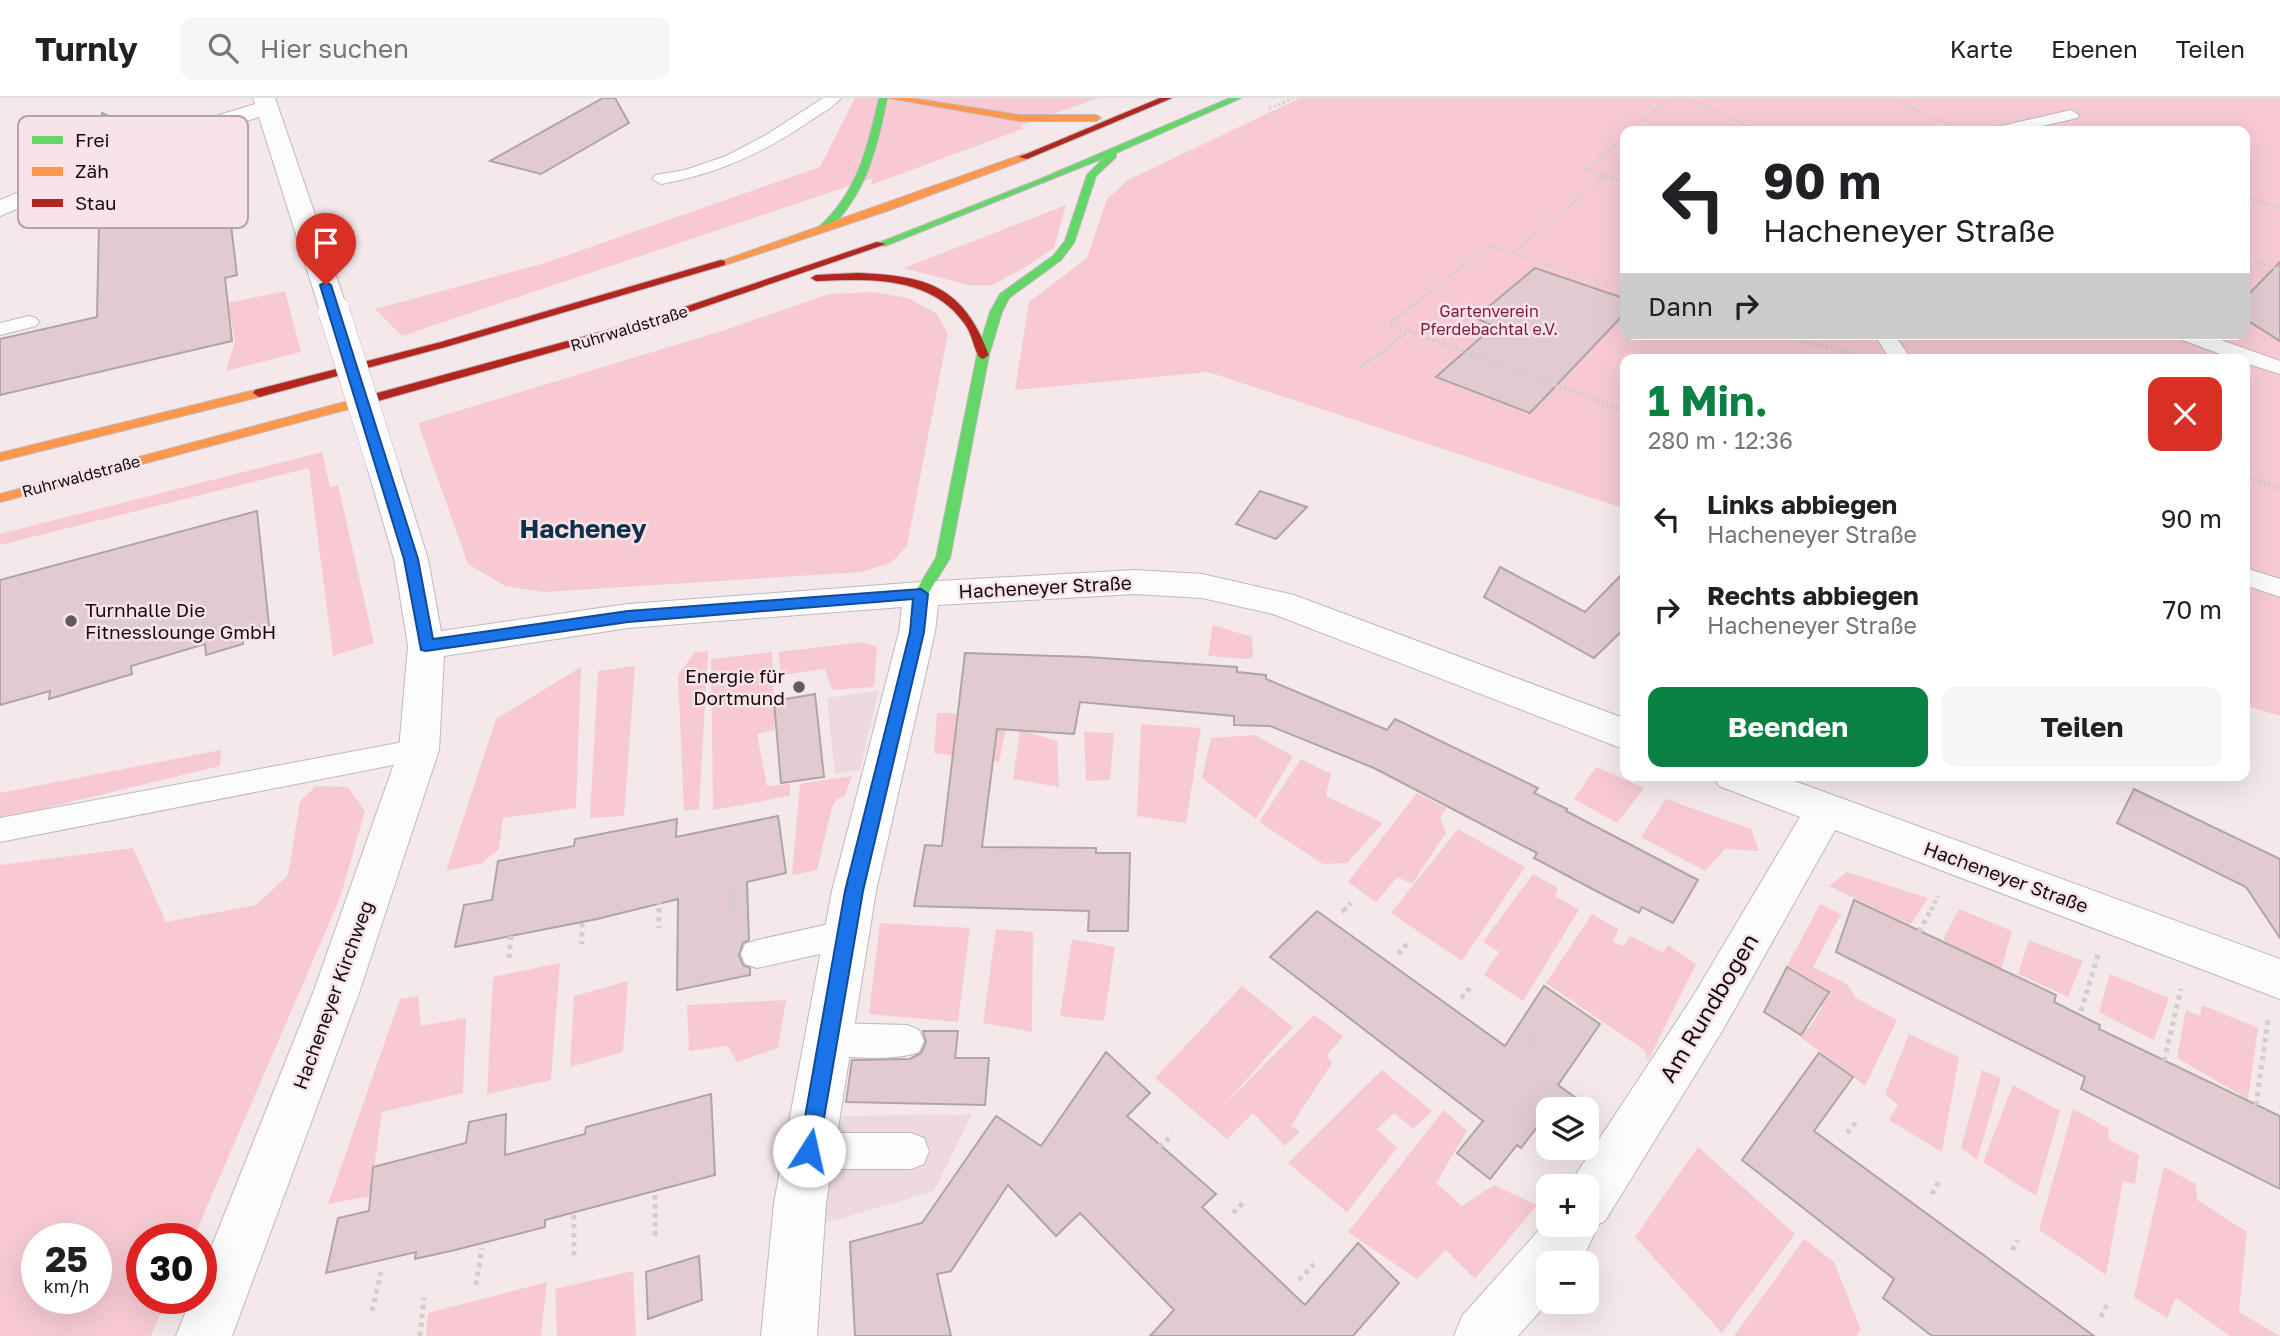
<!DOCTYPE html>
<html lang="de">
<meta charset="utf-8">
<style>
:root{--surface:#fff;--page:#f6f6f6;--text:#202124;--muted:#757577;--line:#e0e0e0;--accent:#0b8043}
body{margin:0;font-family:"Golos Text",sans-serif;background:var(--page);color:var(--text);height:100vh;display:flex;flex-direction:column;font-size:26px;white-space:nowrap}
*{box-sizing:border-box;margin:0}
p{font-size:23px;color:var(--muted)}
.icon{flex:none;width:38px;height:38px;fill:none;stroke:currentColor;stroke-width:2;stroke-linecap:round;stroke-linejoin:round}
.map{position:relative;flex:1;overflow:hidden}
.panel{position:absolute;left:1620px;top:256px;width:630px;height:427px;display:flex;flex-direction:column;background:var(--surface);border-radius:14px;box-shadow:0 7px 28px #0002}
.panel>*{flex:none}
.banner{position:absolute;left:1620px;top:28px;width:630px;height:214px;border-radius:14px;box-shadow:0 7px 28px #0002;background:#fff;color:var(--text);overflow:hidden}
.controls{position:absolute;left:1536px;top:999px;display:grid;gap:14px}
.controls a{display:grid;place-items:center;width:63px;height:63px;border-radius:14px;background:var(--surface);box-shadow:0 7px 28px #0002;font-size:35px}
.speed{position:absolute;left:21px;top:1125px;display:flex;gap:14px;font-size:35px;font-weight:700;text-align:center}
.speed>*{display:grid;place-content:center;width:91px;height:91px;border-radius:50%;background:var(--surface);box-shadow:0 7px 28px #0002;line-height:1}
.speed small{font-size:18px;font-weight:400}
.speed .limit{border:10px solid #d22;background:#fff;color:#111}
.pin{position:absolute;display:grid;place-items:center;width:60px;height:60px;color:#fff;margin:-72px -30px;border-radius:50% 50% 50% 0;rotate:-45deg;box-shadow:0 0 7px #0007}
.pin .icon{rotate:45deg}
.me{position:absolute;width:77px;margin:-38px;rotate:10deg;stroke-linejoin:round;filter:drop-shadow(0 0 5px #0008)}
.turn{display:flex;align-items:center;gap:24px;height:147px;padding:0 28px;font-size:32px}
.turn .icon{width:91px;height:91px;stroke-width:2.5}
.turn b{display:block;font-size:49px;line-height:60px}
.then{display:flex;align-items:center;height:66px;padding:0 28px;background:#0003;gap:14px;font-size:26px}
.round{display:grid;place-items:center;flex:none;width:74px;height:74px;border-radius:14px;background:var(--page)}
.overview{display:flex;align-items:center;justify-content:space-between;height:119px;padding:0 28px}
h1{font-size:42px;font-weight:700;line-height:52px;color:var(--accent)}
.button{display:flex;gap:14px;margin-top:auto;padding:14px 28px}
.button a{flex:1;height:80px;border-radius:14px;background:var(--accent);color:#fff;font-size:28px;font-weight:700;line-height:80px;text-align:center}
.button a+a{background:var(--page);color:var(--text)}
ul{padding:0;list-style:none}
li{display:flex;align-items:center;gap:21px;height:91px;padding:0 28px}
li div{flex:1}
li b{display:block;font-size:26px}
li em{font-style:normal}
header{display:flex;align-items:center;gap:42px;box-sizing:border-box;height:98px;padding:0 35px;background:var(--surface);border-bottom:2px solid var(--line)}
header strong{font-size:33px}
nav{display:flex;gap:38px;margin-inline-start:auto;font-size:24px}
.search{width:490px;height:63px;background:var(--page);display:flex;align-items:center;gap:18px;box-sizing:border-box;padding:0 24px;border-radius:14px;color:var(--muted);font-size:26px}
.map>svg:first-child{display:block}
</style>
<header>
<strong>Turnly</strong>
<div class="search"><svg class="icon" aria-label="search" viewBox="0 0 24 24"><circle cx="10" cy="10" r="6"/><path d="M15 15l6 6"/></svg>Hier suchen</div>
<nav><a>Karte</a><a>Ebenen</a><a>Teilen</a></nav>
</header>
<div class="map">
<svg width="2280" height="1238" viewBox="0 0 2280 1238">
<rect width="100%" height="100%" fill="#f4e8eb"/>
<!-- built -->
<g fill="#eedade">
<path d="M879,592L860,672L835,676L827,600Z"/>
<path d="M972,1016L934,1093L819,1127L841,1018Z"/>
</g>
<!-- green -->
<g fill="#f7cad3" fill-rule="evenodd">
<path d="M855,0H1098L1020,28L1025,30L871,87L873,80L402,238L375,211L545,165L820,69Z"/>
<path d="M1300,0H2280V618L2245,607V261H1626V411L1208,274L1015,292L1029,204L1087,160L1107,101L1128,82ZM1626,33H2245V236H1626Z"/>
<path d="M1066,107L1054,150L1024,170L992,187H968L904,170Z"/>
<path d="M285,193L301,254L226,273L235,243L228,205Z"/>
<path d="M873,194L908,200L936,215L948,235L907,448L892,464L862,474L544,494L505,488L468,466L418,325L725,232L829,196Z"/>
<path d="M322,354L330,389L338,387L374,545L333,558L309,370L0,447V436Z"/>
<path d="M1213,527L1252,539L1253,558L1248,561L1208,558Z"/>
<path d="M863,544L877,549L874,589L832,592L825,571L780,577L779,554Z"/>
<path d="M708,553L699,711L684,713L678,577L695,554Z"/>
<path d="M772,554L775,632L757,636L767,688L790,686V698L713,712L711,561Z"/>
<path d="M635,568L624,718L590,720L598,573Z"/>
<path d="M581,569L576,710L503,720L499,751L482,765L446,773L496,621Z"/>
<path d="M937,615L1009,617L999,664L934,655Z"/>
<path d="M1141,626L1201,630L1186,725L1137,718Z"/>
<path d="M1020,632L1057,643L1059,689L1013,681Z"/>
<path d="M1084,634L1114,635L1110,682L1086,683Z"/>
<path d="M1255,637L1293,658L1256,721L1202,680L1211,640Z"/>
<path d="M221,652L220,668L0,721V695Z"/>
<path d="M1301,661L1331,676L1326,698L1383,725L1347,765L1323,766L1259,724Z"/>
<path d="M1596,669L1644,690L1617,725L1574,701Z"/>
<path d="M852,678L845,698L837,701L832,709L817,772L792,777L800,686Z"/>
<path d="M316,688L348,689L365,713L340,800L193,1141H142V1200L167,1201L151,1238H0V767L133,750L166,824L256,807L288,777L300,703ZM37,1141H96V1200H37Z"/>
<path d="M1417,695L1446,710L1440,720L1446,735L1412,786L1397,779L1376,804L1348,784Z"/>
<path d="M1666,701L1751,731L1759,753L1725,751L1705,773L1641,739Z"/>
<path d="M1458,731L1525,769L1462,863L1391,815Z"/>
<path d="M1847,774L1928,800L1910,827L1829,788Z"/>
<path d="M1533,776L1558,790L1555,798L1579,812L1523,903L1484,877L1499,854L1483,844Z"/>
<path d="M1820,806L1841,816L1813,869L1847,886L1856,900L1897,922L1865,988L1790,931L1794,923L1809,931L1822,909L1812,901L1819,887L1787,868Z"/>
<path d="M1959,811L2012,833L2001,872L1943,842Z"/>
<path d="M1592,816L1618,831L1613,844L1624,848L1630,838L1663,855L1668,847L1696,866L1648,963L1644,952L1546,885Z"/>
<path d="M880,825L970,830L958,924L869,916Z"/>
<path d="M996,831L1033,834L1032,934L983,925Z"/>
<path d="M1072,841L1115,849L1104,923L1060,918Z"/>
<path d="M2029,842L2083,863L2068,899L2018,876Z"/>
<path d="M560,865L551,982L487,996L493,879Z"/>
<path d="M2110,876L2169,900L2154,942L2099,914Z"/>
<path d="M628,883L623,954L570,969L574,898Z"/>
<path d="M1242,888L1293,929L1222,1009L1314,917L1343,938L1327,957L1332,965L1291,1028L1300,1034L1285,1048L1253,1015L1227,1041L1155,980Z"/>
<path d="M418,898L421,928L466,920L463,995L382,1014L370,1098L328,1106L400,901Z"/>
<path d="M786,902L778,950L737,964L728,948L689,953L687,907Z"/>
<path d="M2202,907L2258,930L2248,1001L2177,960L2186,912L2200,918Z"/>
<path d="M1909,936L1959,959L1942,1054L1889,1022L1898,1007L1885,996Z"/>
<path d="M1382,972L1432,1013L1413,1031L1394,1015L1377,1031L1397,1050L1347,1114L1288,1065Z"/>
<path d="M1982,972L2001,980L1977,1062L1961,1050Z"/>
<path d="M2013,987L2060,1013L2036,1098L1983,1064Z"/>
<path d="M2073,1011L2108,1030L2109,1042L2139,1057L2135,1086L2123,1083L2106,1177L2039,1132Z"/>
<path d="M1444,1012L1467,1033L1436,1085L1462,1108L1494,1087L1537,1107L1475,1181L1446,1152L1417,1181L1348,1134Z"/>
<path d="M1698,1049L1795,1136L1722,1235L1635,1139Z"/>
<path d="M2164,1069L2196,1086L2197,1102C2216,1112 2226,1123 2247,1133L2239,1214L2280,1238H2230L2176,1200L2167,1220L2134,1199Z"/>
<path d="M1804,1141L1834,1164L1861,1232L1856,1238H1734Z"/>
<path d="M633,1173L636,1238H557L555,1191Z"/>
<path d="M547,1184L541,1238H426L428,1215Z"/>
</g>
<!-- building -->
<g fill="#e1cbd1" stroke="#aea5a7" stroke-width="2">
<path d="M603,0H615L629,25L541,76L490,63Z"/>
<path d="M102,15L151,36L101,57Z"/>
<path d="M175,48L178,94L226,85L237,177L225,180L232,243L0,297V241L97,219L100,79Z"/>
<path d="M2280,164V243L2245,221V200Z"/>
<path d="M1535,170L1626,201V214L1530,315L1436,279L1494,228L1475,220Z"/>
<path d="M1260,393L1307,409L1276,441L1236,426Z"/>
<path d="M257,413L269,527L243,535V546L206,557L205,546L131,568L132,576L49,601L50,593L0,607V482Z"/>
<path d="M1500,469L1585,514L1626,472V529L1594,560L1484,499Z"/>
<path d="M965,555L1087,559L1237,569V574L1266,577V581L1387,632L1395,621L1538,690L1534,695L1567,711L1566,713L1698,782L1673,825L1642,809L1639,815L1600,795L1534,760L1537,755L1374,670L1270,628L1234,627V618L1080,604L1074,636L997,631L982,749L1096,750V755H1130L1128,833H1088L1089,813L914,808L925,747L942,748Z"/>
<path d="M815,596L824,679L781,685L774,603Z"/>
<path d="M2134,691L2280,761V840L2246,789L2117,725Z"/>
<path d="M778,718L786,775L747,784L749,842L743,845L739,857L743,867L750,870V877L677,892L678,801L597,821L455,849L464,807L492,802L498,763L574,748L575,741L677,721L676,739Z"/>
<path d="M1854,802L2056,897L2054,904L2100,927L2099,931L2280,1018V1091L2081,991L2085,979L1836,854Z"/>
<path d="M1317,813L1505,948L1544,888L1600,926L1558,987L1590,1010L1587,1014V1012H1549V1036L1538,1028L1521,1050L1517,1047L1490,1081L1457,1055L1483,1023L1270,859Z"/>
<path d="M1787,869L1829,894L1801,937L1764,914Z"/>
<path d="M923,933H958L955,960H989L985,1007L846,1004L852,962L910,961L921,955L926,944Z"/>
<path d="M1106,954L1150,995L1127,1018L1216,1096L1202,1109L1305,1207L1358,1145L1399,1185L1353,1238H1150L1174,1212L1080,1115L1056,1138L1008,1087L951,1173L937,1176L951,1238H855L850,1144L922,1125L996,1018L1041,1048Z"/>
<path d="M1819,955L1853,979L1814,1033L2094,1238H1932L1883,1200L1894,1181L1742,1062Z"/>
<path d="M711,996L715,1077L545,1122V1129L455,1152L415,1161L416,1154L326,1175L338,1120L369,1113L373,1069L466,1045L469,1024L506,1016L505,1057L585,1036L586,1029Z"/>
<path d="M699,1158L702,1202L648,1221L646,1174Z"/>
</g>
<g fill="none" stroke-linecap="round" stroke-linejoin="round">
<defs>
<g id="lane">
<path d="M823,0H841C833,9 821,16 810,23C764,55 717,76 661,86L652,81L655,77L685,72L726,58L766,37Z"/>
<path d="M2071,12L2079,17L2077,20L2020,33H1991L1993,30Z"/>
<path d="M29,218L36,220L39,224L36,228L0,237V225Z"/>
<path d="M1874,236H1894L1911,261H1890Z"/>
<path d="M2174,236H2204L2280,263V276L2245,265V261H2234L2177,240Z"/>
<path d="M2245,470L2280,481V499L2245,487Z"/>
<path d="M419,641L429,644L433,652L429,660L0,744V720Z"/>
<path d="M847,822L858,826L863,836L858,846L847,850L757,870L745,866L741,856L745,846L757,842Z"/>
<path d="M829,925L907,927L919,932L924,943L919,954C897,963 840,961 817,952L812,941L817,930Z"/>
<path d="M809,1035H911L924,1040L929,1053L924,1066L911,1071H809L796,1066L791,1053L796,1040Z"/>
</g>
<g id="street">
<path d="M253,0H275L348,213L344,219L334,221L324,219L320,213L259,19L173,46L0,118V102L157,36L255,6Z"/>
<path d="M384,362L395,365L400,372L428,461L441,533L628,506L921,484L1135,472L1202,476L1294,497L1626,621V652L1273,516L1202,500L1135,496L938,507L935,534L876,793L826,1105L817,1238H761L774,1105L832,793L899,534L902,509L628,530L444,558L439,652L359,895L232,1238H176L191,1200H201V1175L313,895L399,652L408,548L394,461L368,372L373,365Z"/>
<path d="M1713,677H1778L2280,861V901L1835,732L1724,930L1605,1123L1599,1126L1580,1166H1549V1203L1518,1238H1454L1462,1218L1540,1131L1549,1118V1127H1587V1088L1569,1087L1692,900L1800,719L1719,688Z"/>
</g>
<g id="fast">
<path d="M879,0H887C877,51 866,97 827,133H819V129C858,94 868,49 879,0Z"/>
<path d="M1230,0H1241L1116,55V59L1096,78L1074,145L1061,162L1009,200L1002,214L989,257L950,460L926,499H916L914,496L936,460L977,257L990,214L1000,196L1053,158L1065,143L1087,77L1104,60L885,148L876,146L1038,82Z"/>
</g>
<g id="slow">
<path d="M889,0H910L1019,17H1096L1101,20L1096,23H1019Z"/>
<path d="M1024,56L1029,59L1027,61L887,113L725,167L716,165Z"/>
<path d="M259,291L265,295L263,298L0,363V355Z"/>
<path d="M356,301L362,305L360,308L0,404V396Z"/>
</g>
<g id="jam">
<path d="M1160,0H1172L1027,61L1019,59Z"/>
<path d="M877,144L886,146L663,223L360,308L356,309L350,305L352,302L655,219Z"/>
<path d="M721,162L725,163V167L449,248L259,299L253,295L255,292L441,244Z"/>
<path d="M858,175C928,178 963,188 989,257L983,261L979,259C973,248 972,235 964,225C930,177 868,181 816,183L811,180L816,177Z"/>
</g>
</defs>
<!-- lane casing -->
<use href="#lane" stroke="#c0b8ba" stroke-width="2"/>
<!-- street casing -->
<use href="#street" stroke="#c0b8ba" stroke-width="2"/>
<!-- fast casing -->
<use href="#fast" stroke="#c0b8ba" stroke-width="2"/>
<!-- slow casing -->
<use href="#slow" stroke="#c0b8ba" stroke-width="2"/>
<!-- jam casing -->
<use href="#jam" stroke="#c0b8ba" stroke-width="2"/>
<!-- path-far3 -->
<g stroke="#d1cecf" stroke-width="2.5" stroke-dasharray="2.5 2.5" stroke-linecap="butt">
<path d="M1687,0L1756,33"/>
<path d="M1890,0L1963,33"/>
<path d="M1269,11L1293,0"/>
<path d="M1631,33L1670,0"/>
<path d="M1587,71L1626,38"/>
<path d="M1606,78L1626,84"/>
<path d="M2245,98L2280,111"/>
<path d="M1513,154L1606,78L1586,72"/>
<path d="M2245,160L2280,172"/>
<path d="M1409,210L1489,147L1626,192"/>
</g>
<!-- path-far2 -->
<g stroke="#d1cecf" stroke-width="3.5" stroke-dasharray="2.5 2.5" stroke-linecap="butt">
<path d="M1411,208L1389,226L1626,313"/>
<path d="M1772,236L1856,256"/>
<path d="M1933,259L1941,257L1950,261"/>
<path d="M1360,270L1409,233"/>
<path d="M2245,378L2280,391"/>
</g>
<!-- path-far1 -->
<g stroke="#d1cecf" stroke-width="4.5" stroke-dasharray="3.5 3.5" stroke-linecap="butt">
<path d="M733,790L735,812"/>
<path d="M659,803V812"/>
<path d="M1344,812L1351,805"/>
<path d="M1931,812L1938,798"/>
</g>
<!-- path -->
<g stroke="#d1cecf" stroke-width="5" stroke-dasharray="4.5 4.5" stroke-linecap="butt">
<path d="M659,810V830"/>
<path d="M735,810V816"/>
<path d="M1342,814L1346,810"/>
<path d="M582,825V846"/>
<path d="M1919,834L1932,810"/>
<path d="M1398,856L1408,845"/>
<path d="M509,860L511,838"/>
<path d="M1461,900L1470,890"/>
<path d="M2081,913L2098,857"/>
<path d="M1528,948L1538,936"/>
<path d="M2164,963L2181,891"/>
<path d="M2256,1007L2268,922"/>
<path d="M1847,1035L1856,1024"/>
<path d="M1159,1049L1173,1037"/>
<path d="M1932,1096L1939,1083"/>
<path d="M655,1097V1142"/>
<path d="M1233,1115L1245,1103"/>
<path d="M574,1117V1161"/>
<path d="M2012,1152L2018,1142"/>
<path d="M1299,1182L1314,1166"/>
<path d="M476,1187L482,1150"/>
<path d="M372,1213L381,1174"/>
<path d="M2101,1219L2107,1206"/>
<path d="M420,1238L424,1200"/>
</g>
<!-- lane -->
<use href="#lane" fill="#fdfcfc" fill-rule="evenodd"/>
<!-- street -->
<use href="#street" fill="#fdfcfc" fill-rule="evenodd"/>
<!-- fast -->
<use href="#fast" fill="#63d668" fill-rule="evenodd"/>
<!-- slow -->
<use href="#slow" fill="#ff974d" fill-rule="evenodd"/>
<!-- jam -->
<use href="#jam" fill="#b3261e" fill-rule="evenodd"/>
<defs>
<path id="street-bridge" d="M334,213L384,372"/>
</defs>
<!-- street-bridge casing -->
<use href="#street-bridge" stroke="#c0b8ba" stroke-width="32" stroke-linecap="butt"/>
<!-- street-bridge -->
<use href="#street-bridge" stroke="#fdfcfc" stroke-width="31"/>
</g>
<!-- route -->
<path fill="#1a73e8" stroke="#114b97" stroke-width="2" d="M326,184L331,187L418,461L433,541L628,513L921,491L928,496L924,534L863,793L817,1061L809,1063L802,1061L799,1053L845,793L910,534L913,501L628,524L426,553L421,552L404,461L320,187Z"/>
<!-- markers -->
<g fill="#625a5c" stroke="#f8e4e8" stroke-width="2.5">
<circle cx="71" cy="523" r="7"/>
<circle cx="799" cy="589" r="7"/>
</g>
<g text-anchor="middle" stroke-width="5" stroke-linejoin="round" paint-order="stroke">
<!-- far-park labels -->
<g font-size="16" fill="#7c163b" stroke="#f8e4e8">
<text x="1489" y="219">Gartenverein<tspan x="1489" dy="18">Pferdebachtal e.V.</tspan></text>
</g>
<!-- far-street labels -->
<g font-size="16" fill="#140d0f" stroke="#f8e4e8">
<text transform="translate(629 230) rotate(-17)" y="6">Ruhrwaldstraße</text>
<text transform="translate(81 378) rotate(-15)" y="6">Ruhrwaldstraße</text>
</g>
<!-- street labels -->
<g font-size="19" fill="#140d0f" stroke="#f8e4e8">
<text transform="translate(1045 489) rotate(-3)" y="7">Hacheneyer Straße</text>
<text transform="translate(2006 779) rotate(20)" y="7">Hacheneyer Straße</text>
<text transform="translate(333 897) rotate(-70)" y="7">Hacheneyer Kirchweg</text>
</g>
<!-- poi labels -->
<g font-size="19" fill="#140d0f" stroke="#f8e4e8" text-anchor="start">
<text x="85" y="519">Turnhalle Die<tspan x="85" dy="22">Fitnesslounge GmbH</tspan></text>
<text x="785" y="585" text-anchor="end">Energie für<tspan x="785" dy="22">Dortmund</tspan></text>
</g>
<!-- near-street labels -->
<g font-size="23" fill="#140d0f" stroke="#f8e4e8">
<text transform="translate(1709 910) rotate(-59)" y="8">Am Rundbogen</text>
</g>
<!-- district labels -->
<g font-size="26" font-weight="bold" fill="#0f304a" stroke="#f8e4e8">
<text x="583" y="440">Hacheney</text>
</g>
</g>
<!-- legend -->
<rect x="18" y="18" width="230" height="112" rx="10" fill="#f8e4e8" stroke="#b4a4a7" stroke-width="2"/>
<rect x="32" y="38" width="31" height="8" fill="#63d668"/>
<rect x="32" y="69" width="31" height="9" fill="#ff974d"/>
<rect x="32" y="101" width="31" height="8" fill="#b3261e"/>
<g font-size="19" fill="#140d0f">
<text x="75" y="49">Frei</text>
<text x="75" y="80">Zäh</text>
<text x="75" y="112">Stau</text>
</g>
</svg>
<div class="controls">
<a><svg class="icon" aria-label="layers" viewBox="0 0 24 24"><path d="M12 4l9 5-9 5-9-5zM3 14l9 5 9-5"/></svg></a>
<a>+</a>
<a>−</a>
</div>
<div class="speed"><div>25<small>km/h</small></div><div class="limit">30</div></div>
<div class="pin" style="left:326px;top:187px;background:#d93025"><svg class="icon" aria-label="arrive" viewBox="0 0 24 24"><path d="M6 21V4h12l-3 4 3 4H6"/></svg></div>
<svg class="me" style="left:809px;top:1053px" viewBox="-20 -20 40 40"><circle r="19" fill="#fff"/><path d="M0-13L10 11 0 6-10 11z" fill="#1a73e8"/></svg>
<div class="banner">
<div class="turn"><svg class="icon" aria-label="left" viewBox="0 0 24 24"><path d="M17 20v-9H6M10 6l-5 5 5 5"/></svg><div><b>90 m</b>Hacheneyer Straße</div></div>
<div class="then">Dann<svg class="icon" aria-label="right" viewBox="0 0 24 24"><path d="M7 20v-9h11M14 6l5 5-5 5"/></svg></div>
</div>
<section class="panel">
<div class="overview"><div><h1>1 Min.</h1><p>280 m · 12:36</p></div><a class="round" style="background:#d93025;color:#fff"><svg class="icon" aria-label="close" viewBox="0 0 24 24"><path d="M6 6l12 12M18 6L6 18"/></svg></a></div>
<ul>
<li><svg class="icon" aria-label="left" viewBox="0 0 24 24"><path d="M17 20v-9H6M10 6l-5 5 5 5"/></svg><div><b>Links abbiegen</b><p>Hacheneyer Straße</p></div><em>90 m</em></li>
<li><svg class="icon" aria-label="right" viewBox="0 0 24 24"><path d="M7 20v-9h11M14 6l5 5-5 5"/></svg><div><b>Rechts abbiegen</b><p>Hacheneyer Straße</p></div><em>70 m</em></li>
</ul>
<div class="button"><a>Beenden</a><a>Teilen</a></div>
</section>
</div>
